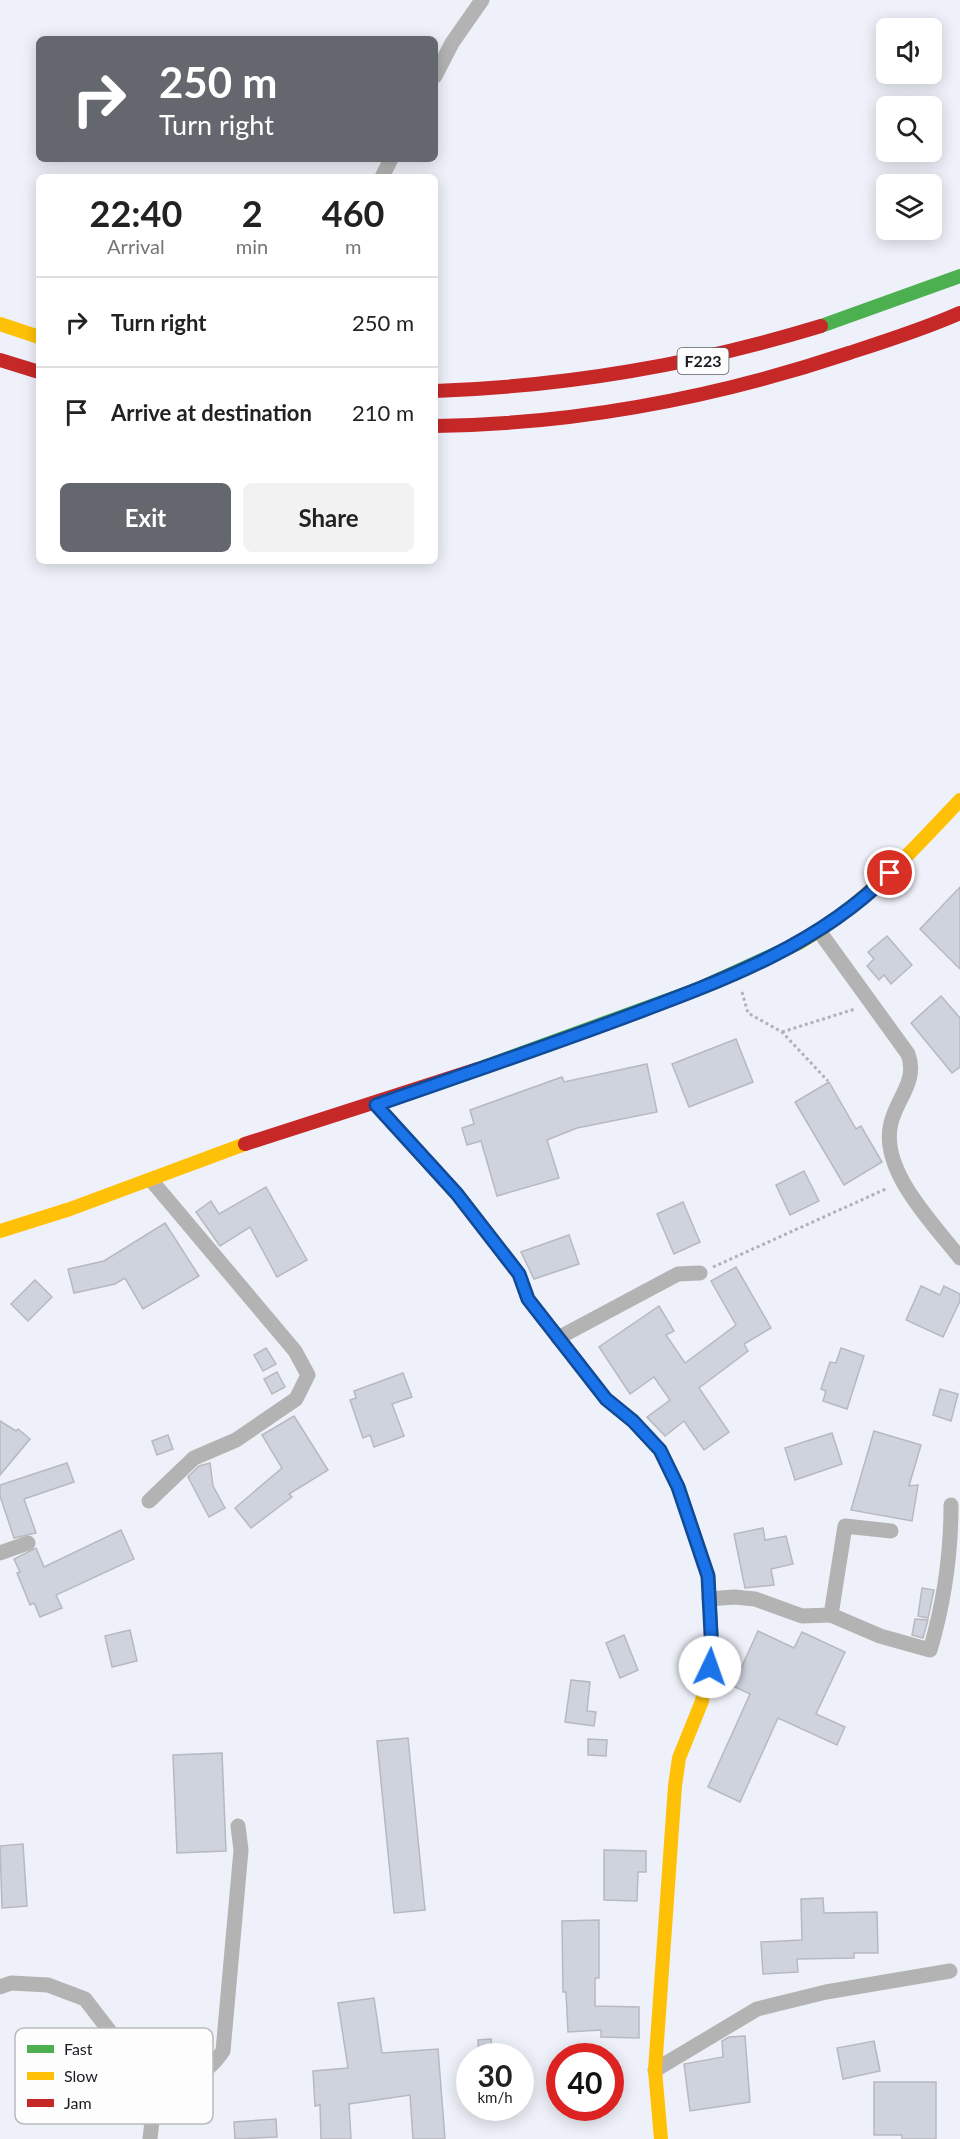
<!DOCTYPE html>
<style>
:root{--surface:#fff;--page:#f2f2f2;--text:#222;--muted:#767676;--line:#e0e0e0;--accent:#64676d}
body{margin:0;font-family:Lato,sans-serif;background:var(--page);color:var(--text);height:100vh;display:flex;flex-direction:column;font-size:22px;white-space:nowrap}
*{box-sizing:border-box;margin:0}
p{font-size:20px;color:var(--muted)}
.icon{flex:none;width:33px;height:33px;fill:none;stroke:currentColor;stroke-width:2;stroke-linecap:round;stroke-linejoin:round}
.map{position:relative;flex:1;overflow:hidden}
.panel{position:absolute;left:36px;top:174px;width:402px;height:390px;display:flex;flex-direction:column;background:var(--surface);border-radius:9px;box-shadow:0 3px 15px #0003}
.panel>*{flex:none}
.top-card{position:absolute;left:36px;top:36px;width:402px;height:126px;border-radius:9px;box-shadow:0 3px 15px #0003;background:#64676d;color:#fff;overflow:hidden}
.controls{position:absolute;left:876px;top:18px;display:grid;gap:12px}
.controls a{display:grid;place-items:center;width:66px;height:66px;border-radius:9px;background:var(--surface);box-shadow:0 3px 15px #0003;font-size:30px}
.speed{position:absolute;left:456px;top:2043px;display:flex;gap:12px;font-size:30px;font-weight:700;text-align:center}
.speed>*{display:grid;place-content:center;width:78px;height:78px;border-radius:50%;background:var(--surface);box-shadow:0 3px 15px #0003;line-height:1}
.speed small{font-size:15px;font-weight:400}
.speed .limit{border:9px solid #d22;background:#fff;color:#111}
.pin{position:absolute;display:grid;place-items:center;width:51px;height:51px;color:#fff;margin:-26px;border:3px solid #fff;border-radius:50%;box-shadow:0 2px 6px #0007}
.me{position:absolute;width:66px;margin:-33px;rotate:3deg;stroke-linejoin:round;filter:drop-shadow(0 0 4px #0008)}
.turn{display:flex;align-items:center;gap:21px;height:126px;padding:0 24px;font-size:27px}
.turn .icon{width:78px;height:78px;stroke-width:2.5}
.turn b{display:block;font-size:42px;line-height:51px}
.eta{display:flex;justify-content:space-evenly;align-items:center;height:102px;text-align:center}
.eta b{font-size:36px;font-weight:700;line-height:42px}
.primary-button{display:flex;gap:12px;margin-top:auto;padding:12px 24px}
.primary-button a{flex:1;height:69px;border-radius:9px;background:var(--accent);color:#fff;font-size:24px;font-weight:700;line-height:69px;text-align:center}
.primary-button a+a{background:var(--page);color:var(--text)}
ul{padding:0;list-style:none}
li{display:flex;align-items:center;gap:18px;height:90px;padding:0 24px;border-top:2px solid var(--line)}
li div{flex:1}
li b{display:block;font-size:22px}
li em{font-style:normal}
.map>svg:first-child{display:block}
</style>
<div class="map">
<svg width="960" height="2139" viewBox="0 0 960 2139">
<rect width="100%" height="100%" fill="#eef1f9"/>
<!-- building -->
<g fill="#cfd3de" stroke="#b7b9bf" stroke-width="1.5">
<path d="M960,887V969L920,929Z"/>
<path d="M887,936L912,965L891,984L884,975L879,980L867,966L874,959L868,952Z"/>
<path d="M941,996L960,1018V1067L952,1073L911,1023Z"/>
<path d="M736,1039L753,1082L689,1107L672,1064Z"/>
<path d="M647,1064L657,1112L577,1128L547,1140L559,1178L497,1196L481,1141L467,1145L462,1128L474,1124L470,1110L562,1077L564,1082Z"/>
<path d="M829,1082L856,1129L861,1126L882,1162L844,1185L795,1102Z"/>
<path d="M804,1171L819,1201L790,1215L776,1185Z"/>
<path d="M266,1187L307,1260L277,1277L250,1227L220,1246L196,1212L211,1201L219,1214Z"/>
<path d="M683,1202L700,1242L674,1254L657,1214Z"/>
<path d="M165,1223L199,1276L143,1309L125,1278L115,1284L74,1293L68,1269L104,1261Z"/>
<path d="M569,1235L579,1264L534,1279L521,1252Z"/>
<path d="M736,1267L771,1328L744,1344L748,1351L699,1388L729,1432L704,1450L684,1421L665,1436L647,1417L670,1400L654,1377L630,1394L599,1347L659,1306L674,1331L666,1335L685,1363L736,1325L711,1281Z"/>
<path d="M35,1280L52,1297L28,1321L11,1304Z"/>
<path d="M921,1286L940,1295L944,1286L960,1294V1301L943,1337L906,1320Z"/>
<path d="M266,1348L276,1364L263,1371L254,1355Z"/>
<path d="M841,1348L864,1356L847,1409L823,1401L826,1391L821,1389L830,1362L836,1363Z"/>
<path d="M277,1372L285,1387L272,1394L264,1379Z"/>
<path d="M403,1373L412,1397L392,1404L404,1436L374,1447L370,1435L363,1438L350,1400L356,1398L354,1391Z"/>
<path d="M940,1389L958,1394L951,1421L933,1415Z"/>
<path d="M294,1416L328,1470L289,1494L292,1497L251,1528L235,1508L282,1468L262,1435Z"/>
<path d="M0,1421L16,1431L18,1429L30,1439L0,1475Z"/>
<path d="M874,1431L921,1445L909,1486L918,1485L912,1521L851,1510Z"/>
<path d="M832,1433L842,1464L795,1480L785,1448Z"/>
<path d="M168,1435L173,1449L157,1455L152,1441Z"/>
<path d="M67,1463L74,1482L24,1499L36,1533L14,1538L0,1496V1485Z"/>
<path d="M210,1463L213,1486L225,1508L209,1517L188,1477L199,1466Z"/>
<path d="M763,1528L765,1540L786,1536L793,1564L771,1569L774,1585L745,1588L734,1534Z"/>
<path d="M121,1530L134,1559L56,1595L62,1608L40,1617L34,1603L30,1605L17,1573L20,1572L14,1559L36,1548L44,1567Z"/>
<path d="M922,1588L934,1590L928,1618L918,1616Z"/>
<path d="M915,1619L928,1620L923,1638L912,1635Z"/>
<path d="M130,1630L137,1661L112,1667L105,1636Z"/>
<path d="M758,1631L794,1648L802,1632L845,1652L816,1714L845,1727L837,1745L778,1718L740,1802L708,1787L750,1694L733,1686Z"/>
<path d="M624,1635L638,1670L620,1678L606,1643Z"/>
<path d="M571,1680L590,1682L587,1711L596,1712L594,1726L565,1722Z"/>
<path d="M408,1738L425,1910L394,1913L377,1741Z"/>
<path d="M588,1739L607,1740L606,1756L588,1755Z"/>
<path d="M222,1753L226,1851L177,1853L173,1755Z"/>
<path d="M23,1844L27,1906L2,1908L0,1846Z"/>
<path d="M604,1850L646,1851V1872H638L637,1901L604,1900Z"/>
<path d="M823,1898L824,1913L877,1912L878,1953H854V1958L797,1959L798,1972L763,1974L761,1942L802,1940L801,1899Z"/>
<path d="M599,1920V1978H595V2006L639,2007V2038L601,2037V2030L568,2032L566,1992H563L562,1921Z"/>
<path d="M374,1998L382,2053L438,2049L445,2139H413L410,2095L349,2104L351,2139H321L320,2105L315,2106L313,2071L348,2068L338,2003Z"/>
<path d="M745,2036L750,2102L690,2111L684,2064L723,2057L722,2041L729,2037Z"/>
<path d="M491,2039L493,2056H479L478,2040Z"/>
<path d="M874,2041L880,2071L843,2079L837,2048Z"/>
<path d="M874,2082H936V2139H902V2135H874Z"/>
<path d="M276,2119L277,2137L235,2139L234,2122Z"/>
</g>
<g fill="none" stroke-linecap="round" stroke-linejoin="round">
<!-- path -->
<g stroke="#b1b2b3" stroke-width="3" stroke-dasharray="3 3" stroke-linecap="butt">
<path d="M742,992L748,1013L782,1032L828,1081"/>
<path d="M782,1032L855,1009"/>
<path d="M713,1267L888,1188"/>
</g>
<!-- street -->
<g stroke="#b2b3b2" stroke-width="15">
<path d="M435,76L452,43L482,0"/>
<path d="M382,177L391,159"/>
<path d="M819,931L908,1054C918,1081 897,1098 891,1123C879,1170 933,1223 960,1258"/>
<path d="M558,1338L678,1274L700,1273"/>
<path d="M149,1501L194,1458L236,1440L296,1399L308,1375L295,1351L151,1180"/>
<path d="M0,1553L28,1543"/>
<path d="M709,1599L734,1597L755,1599L802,1616L831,1615L845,1526L891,1531"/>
<path d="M831,1615L880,1636L930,1650C944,1603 951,1554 951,1505"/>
<path d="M0,1987L11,1983L48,1985L85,1999L148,2081L153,2112L150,2139"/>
<path d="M655,2070L757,2009L826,1992L950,1971"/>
<path d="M148,2081C181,2083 204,2080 223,2051L241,1850L238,1826"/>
</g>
<!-- fast -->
<g stroke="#4caf50" stroke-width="14">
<path d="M821,326L960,276"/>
<path d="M478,1069L698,989L799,943"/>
<path d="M579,1364L606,1399L633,1421L660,1450L678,1487L708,1576L712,1645"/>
</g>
<!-- slow -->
<g stroke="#ffc107" stroke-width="14">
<path d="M0,324L39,337"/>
<path d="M799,943C863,906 910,853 960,800"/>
<path d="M0,1231L70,1209L245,1144"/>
<path d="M661,2139L655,2070L675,1786L679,1758L702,1701L712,1645"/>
</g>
<!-- jam -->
<g stroke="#c62828" stroke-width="14">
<path d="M0,360L39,372"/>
<path d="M435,391C569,386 692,365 821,326"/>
<path d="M435,426C578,424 714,398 849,353C886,341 924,329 960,313"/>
<path d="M376,1105L457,1194L519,1274L528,1299L579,1364"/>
<path d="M245,1144L478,1069"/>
</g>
</g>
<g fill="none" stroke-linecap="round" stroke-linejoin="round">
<defs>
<path id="route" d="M710,1667L712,1653L708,1576L678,1487L660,1450L633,1421L606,1399L528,1299L519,1274L457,1194L376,1105C462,1075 548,1046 633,1014C724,980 821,944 890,873"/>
</defs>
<!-- route casing -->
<use href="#route" stroke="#114b97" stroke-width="15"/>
<!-- route -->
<use href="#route" stroke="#1a73e8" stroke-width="10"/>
</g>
<g text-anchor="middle" stroke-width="5" stroke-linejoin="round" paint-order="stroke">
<!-- shield labels -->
<rect fill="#fdfdfd" stroke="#5e6063" stroke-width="1.5" x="677.5" y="348" width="51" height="26" rx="4.5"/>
<g font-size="16" font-weight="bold" fill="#1a1c21">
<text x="703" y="367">F223</text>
</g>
</g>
<!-- legend -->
<rect x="15" y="2028" width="198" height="96" rx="9" fill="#fdfdfd" stroke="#b9babb" stroke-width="1.5"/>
<rect x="27" y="2045" width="27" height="8" fill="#4caf50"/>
<rect x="27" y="2072" width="27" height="8" fill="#ffc107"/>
<rect x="27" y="2099" width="27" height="8" fill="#c62828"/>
<g font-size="16" fill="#1a1c21">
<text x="64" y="2055">Fast</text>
<text x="64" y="2082">Slow</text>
<text x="64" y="2109">Jam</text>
</g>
</svg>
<div class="controls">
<a><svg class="icon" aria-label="sound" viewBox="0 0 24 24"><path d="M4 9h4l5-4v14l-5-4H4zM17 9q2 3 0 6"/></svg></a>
<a><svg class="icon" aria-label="search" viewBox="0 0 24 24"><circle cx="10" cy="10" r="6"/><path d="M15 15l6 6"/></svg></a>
<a><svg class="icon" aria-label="layers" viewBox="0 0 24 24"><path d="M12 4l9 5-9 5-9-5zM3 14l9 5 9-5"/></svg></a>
</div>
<div class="speed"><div>30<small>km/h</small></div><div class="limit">40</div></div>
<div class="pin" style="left:890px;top:873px;background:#d93025"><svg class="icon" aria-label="arrive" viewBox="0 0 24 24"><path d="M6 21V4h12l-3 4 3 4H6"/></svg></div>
<svg class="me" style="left:710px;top:1667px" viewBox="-20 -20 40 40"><circle r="19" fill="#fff"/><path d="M0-13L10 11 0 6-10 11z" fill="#1a73e8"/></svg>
<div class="top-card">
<div class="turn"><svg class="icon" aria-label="right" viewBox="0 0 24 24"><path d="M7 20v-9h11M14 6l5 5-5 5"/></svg><div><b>250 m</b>Turn right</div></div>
</div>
<section class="panel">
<div class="eta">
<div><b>22:40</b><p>Arrival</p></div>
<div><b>2</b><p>min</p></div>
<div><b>460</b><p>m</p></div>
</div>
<ul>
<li><svg class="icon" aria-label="right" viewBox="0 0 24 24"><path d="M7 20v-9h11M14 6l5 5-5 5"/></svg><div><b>Turn right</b></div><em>250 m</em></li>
<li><svg class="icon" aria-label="arrive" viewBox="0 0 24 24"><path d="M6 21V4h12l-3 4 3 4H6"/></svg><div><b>Arrive at destination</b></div><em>210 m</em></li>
</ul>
<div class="primary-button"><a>Exit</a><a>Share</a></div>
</section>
</div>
